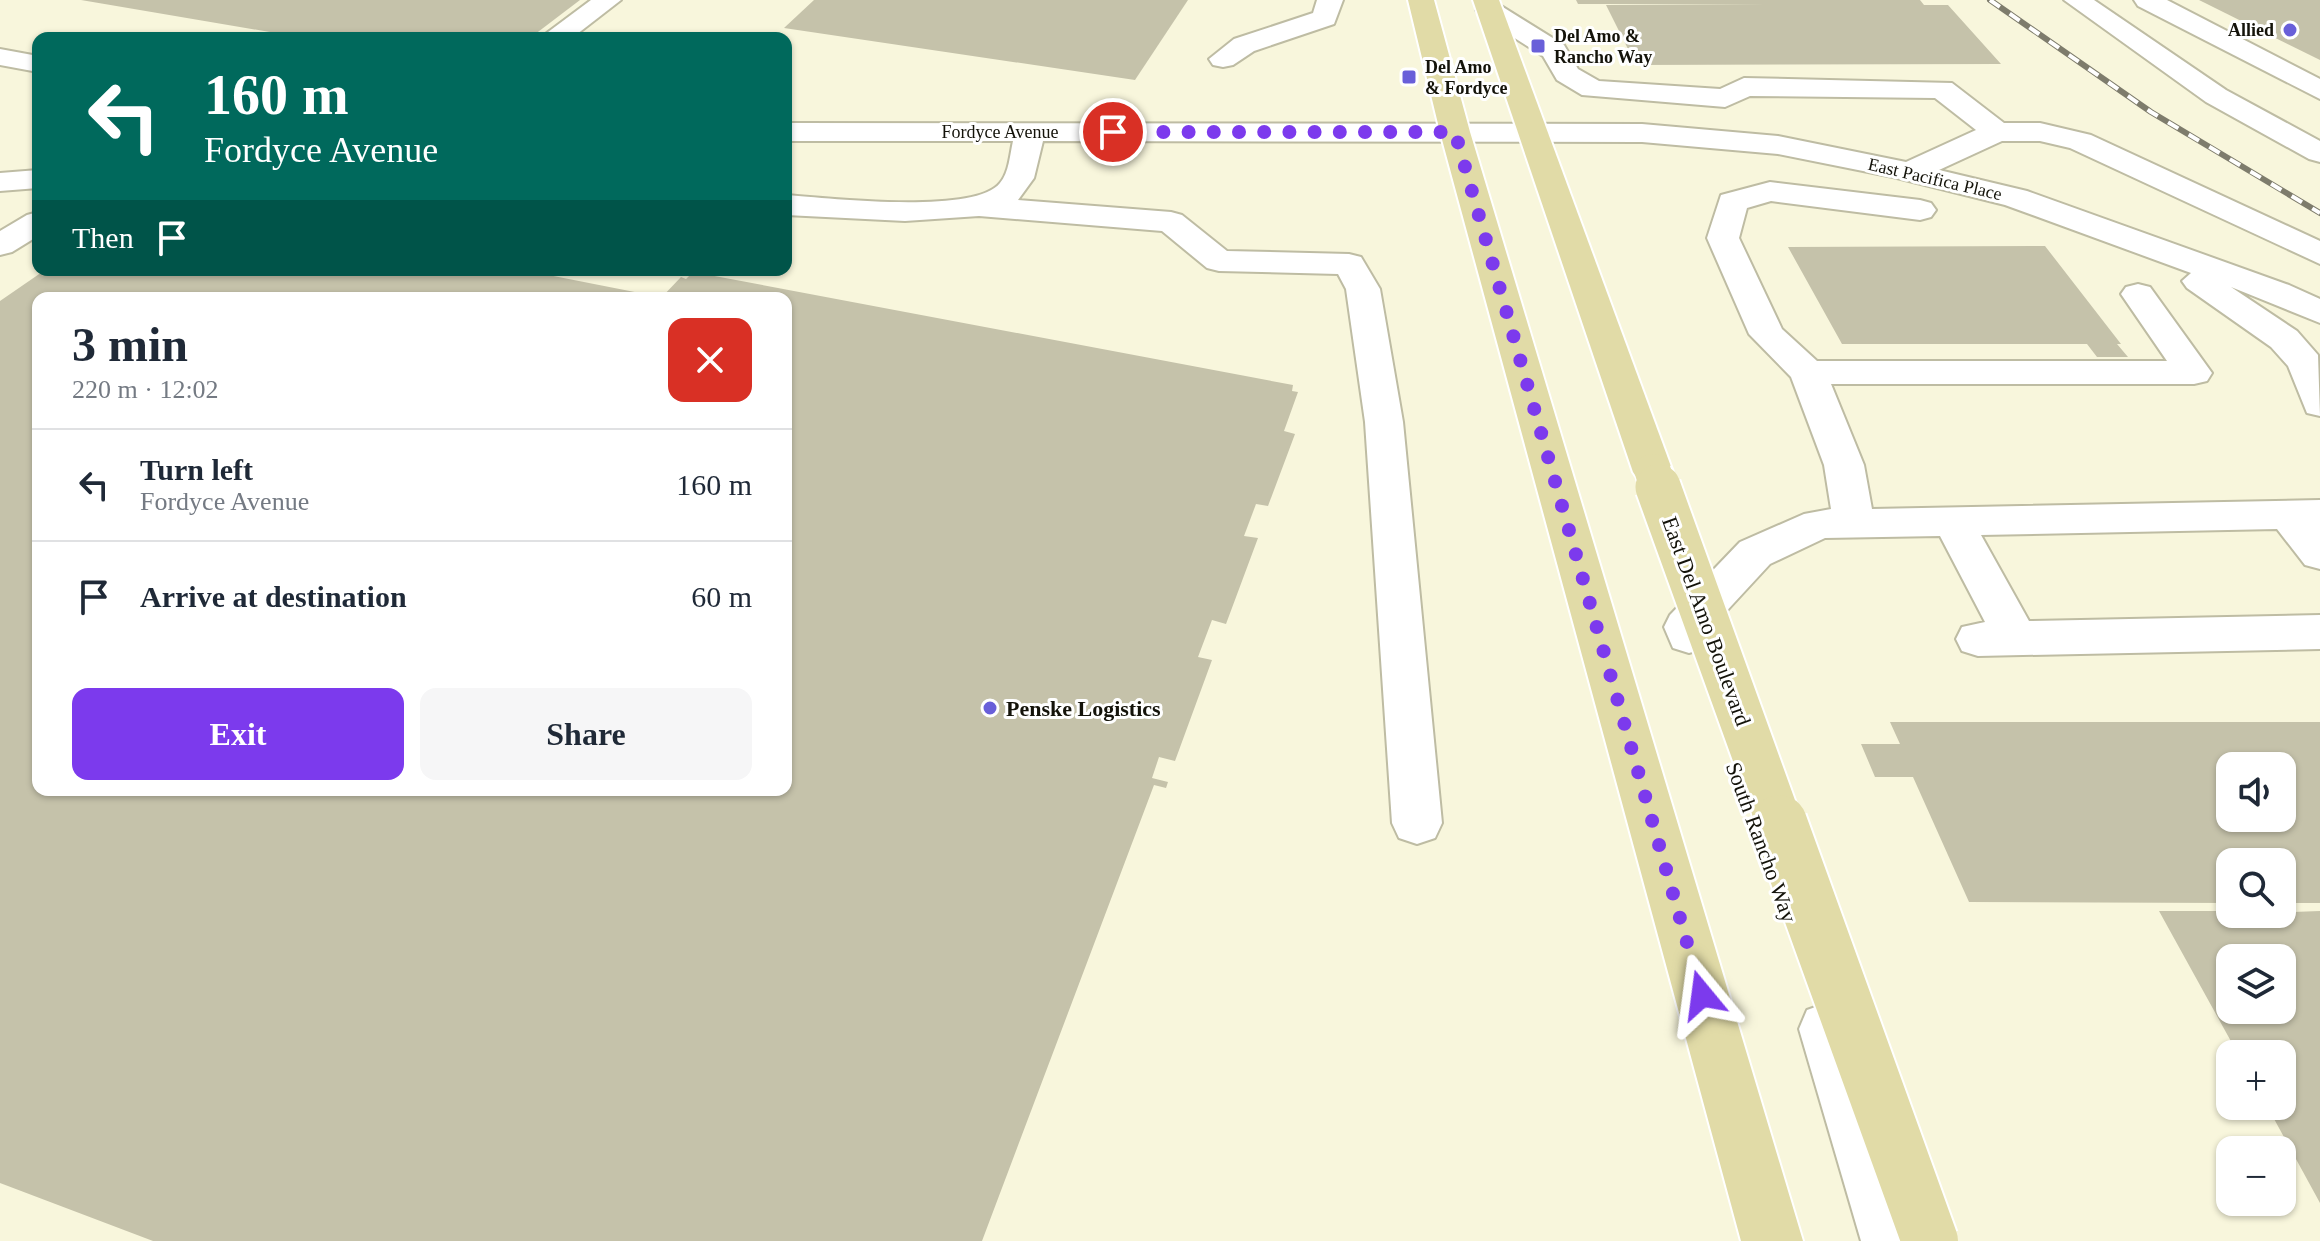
<!DOCTYPE html>
<meta charset="utf-8">
<style>
:root{--surface:#fff;--page:#f6f6f7;--text:#1f2937;--muted:#747a83;--line:#e0e1e3;--accent:#7c3aed}
body{margin:0;font-family:"Times New Roman",serif;background:var(--page);color:var(--text);height:100vh;display:flex;flex-direction:column;font-size:30px;white-space:nowrap}
*{box-sizing:border-box;margin:0}
p{font-size:26px;color:var(--muted)}
.icon{flex:none;width:44px;height:44px;fill:none;stroke:currentColor;stroke-width:2;stroke-linecap:round;stroke-linejoin:round}
.map{position:relative;flex:1;overflow:hidden}
.sheet{position:absolute;left:32px;top:292px;width:760px;height:504px;display:flex;flex-direction:column;background:var(--surface);border-radius:16px;box-shadow:0 2px 6px #0004}
.sheet>*{flex:none}
.guide{position:absolute;left:32px;top:32px;width:760px;height:244px;border-radius:16px;box-shadow:0 2px 6px #0004;background:#00695c;color:#fff;overflow:hidden}
.tools{position:absolute;left:2216px;top:752px;display:grid;gap:16px}
.tools a{display:grid;place-items:center;width:80px;height:80px;border-radius:16px;background:var(--surface);box-shadow:0 2px 6px #0004;font-size:40px}
.pin{position:absolute;display:grid;place-items:center;width:68px;height:68px;color:#fff;margin:-34px;border:4px solid #fff;border-radius:50%;box-shadow:0 2px 8px #0007}
.me{position:absolute;width:88px;margin:-44px;rotate:344deg;stroke-linejoin:round;filter:drop-shadow(0 0 6px #0008)}
.turn{display:flex;align-items:center;gap:28px;height:168px;padding:0 40px;font-size:36px}
.turn .icon{width:104px;height:104px;stroke-width:2.5}
.turn b{display:block;font-size:56px;line-height:68px}
.then{display:flex;align-items:center;height:76px;padding:0 40px;background:#0003;gap:16px;font-size:30px}
.round{display:grid;place-items:center;flex:none;width:84px;height:84px;border-radius:16px;background:var(--page)}
.headline{display:flex;align-items:center;justify-content:space-between;height:136px;padding:0 40px}
h1{font-size:48px;font-weight:800;line-height:60px}
.primary-button{display:flex;gap:16px;margin-top:auto;padding:16px 40px}
.primary-button a{flex:1;height:92px;border-radius:16px;background:var(--accent);color:#fff;font-size:32px;font-weight:800;line-height:92px;text-align:center}
.primary-button a+a{background:var(--page);color:var(--text)}
ul{padding:0;list-style:none}
li{display:flex;align-items:center;gap:24px;height:112px;padding:0 40px;border-top:2px solid var(--line)}
li div{flex:1}
li b{display:block;font-size:30px}
li em{font-style:normal}
.map>svg:first-child{display:block}
</style>
<div class="map">
<svg width="2320" height="1241" viewBox="0 0 2320 1241">
<rect width="100%" height="100%" fill="#f8f6dc"/>
<!-- building -->
<g fill="#c5c2aa" fill-rule="evenodd">
<path d="M81,0H580L530,38H305Z"/>
<path d="M814,0H1188L1135,80L784,28Z"/>
<path d="M1576,0H1920L1924,5H1948L2001,64L1636,65L1606,5L1767,4H1578Z"/>
<path d="M2199,0H2320V60Z"/>
<path d="M2045,246L2121,344H2117L2128,357H2097L2087,344H1842L1788,247Z"/>
<path d="M45,270H523L660,297L38,298V790H786V298H661L681,277L686,279L693,272L1293,385L1292,391L1298,392L1284,431L1295,434L1268,506L1256,504L1244,536L1258,538L1226,624L1212,620L1198,657L1212,660L1175,761L1159,757L1152,778L1168,782L1166,788L1154,785L982,1241H153L0,1183V301Z"/>
<path d="M1890,722H2320V903H2282V862H2230V903L1969,902L1913,777H1875L1861,744H1900ZM2230,766H2282V818H2230Z"/>
<path d="M2159,911H2230V914L2320,911V1203L2267,1106H2282V1054H2238ZM2230,958H2282V1010H2230Z"/>
</g>
<g fill="none" stroke-linecap="round" stroke-linejoin="round">
<defs>
<g id="minor">
<path d="M591,0H621L572,38H540Z"/>
<path d="M1317,0H1343L1334,24L1254,51L1233,65L1223,67L1213,65L1209,59L1234,39L1313,13Z"/>
<path d="M2064,0H2094L2226,90L2320,141V162L2309,159L2206,102Z"/>
<path d="M2134,0H2167L2320,79V99L2138,6Z"/>
<path d="M1489,2L1498,4L1564,45L1578,69L1599,81L1720,89L1744,78L1952,83L2004,123H2040L2091,135L2320,241V264L2070,148L2040,141H2002L1939,170L2027,191L2289,285L2320,299V323L2231,287L2297,331L2318,355L2320,416L2307,413L2288,366L2271,347L2187,288L2182,281L2191,273L2005,205L1893,177L1778,154L1642,142L1043,141L1034,178L1018,200L1171,212L1182,215L1227,251L1349,254L1361,257L1380,289L1403,422L1442,823L1435,838L1417,844L1399,838L1392,823L1365,422L1346,289L1338,274L1219,271L1207,268L1162,231L979,216L905,221L786,215V195C827,198 975,215 1000,183C1009,173 1010,154 1013,141H786V123L1642,124L1778,136L1906,162L1976,130L1935,98L1750,96L1725,107L1582,95L1557,80L1543,56L1480,16L1476,10L1480,4Z"/>
<path d="M0,49L38,56V72L0,65Z"/>
<path d="M38,170V188L0,191V173Z"/>
<path d="M1770,182L1920,200L1931,203L1936,210L1931,217L1920,220L1771,201L1747,208L1739,238L1782,329L1817,361H2167L2121,294L2126,287L2138,284L2150,287L2212,373L2207,381L2194,384H1831L1864,465L1872,509L2320,500V569L2305,565L2277,529L1981,535L2029,621L2320,615V649L1978,656L1962,651L1956,639L1962,627L1985,622L1940,536L1825,538L1770,564L1709,630L1711,636L1705,648L1689,653L1673,648L1664,627L1670,615L1740,542L1804,514L1831,509L1824,465L1791,377L1749,334L1707,238L1721,195Z"/>
<path d="M38,212V236L12,252L0,255V231L27,215Z"/>
<path d="M1827,1003L1847,1010L1855,1029L1923,1241H1861L1799,1029L1807,1010Z"/>
</g>
<g id="major">
<path d="M1408,0H1434L1470,132L1803,1241H1741L1440,132Z"/>
<path d="M1473,0H1499L1673,472L1667,481L1653,485L1639,481L1633,472Z"/>
</g>
</defs>
<!-- minor casing -->
<use href="#minor" stroke="#bebca3" stroke-width="4"/>
<!-- major casing -->
<use href="#major" stroke="#fff" stroke-width="4"/>
<!-- minor -->
<use href="#minor" fill="#fff" fill-rule="evenodd"/>
<!-- major -->
<use href="#major" fill="#e1dba7" fill-rule="evenodd"/>
<defs>
<path id="rail" d="M1990,0L2151,112L2320,213"/>
</defs>
<!-- rail casing -->
<use href="#rail" stroke="#7e7c6c" stroke-width="6"/>
<!-- rail -->
<use href="#rail" stroke="#fff" stroke-width="4" stroke-dasharray="12" stroke-linecap="butt"/>
<defs>
<path id="major-bridge-far2" d="M1653,472L1659,489"/>
<path id="major-bridge-far1" d="M1658,487L1780,825"/>
<path id="major-bridge" d="M1779,823L1930,1241"/>
</defs>
<!-- major-bridge-far2 casing -->
<use href="#major-bridge-far2" stroke="#fff" stroke-width="39" stroke-linecap="butt"/>
<!-- major-bridge-far1 casing -->
<use href="#major-bridge-far1" stroke="#fff" stroke-width="49" stroke-linecap="butt"/>
<!-- major-bridge casing -->
<use href="#major-bridge" stroke="#fff" stroke-width="60" stroke-linecap="butt"/>
<!-- major-bridge-far2 -->
<use href="#major-bridge-far2" stroke="#e1dba7" stroke-width="36"/>
<!-- major-bridge-far1 -->
<use href="#major-bridge-far1" stroke="#e1dba7" stroke-width="45"/>
<!-- major-bridge -->
<use href="#major-bridge" stroke="#e1dba7" stroke-width="56"/>
</g>
<g fill="none" stroke-linecap="round" stroke-linejoin="round">
<!-- route -->
<path stroke="#7c3aed" stroke-width="14" stroke-dasharray="0 25.2" d="M1113,132H1455L1702,995"/>
</g>
<!-- markers -->
<g fill="#695fd9" stroke="#fff" stroke-width="3">
<circle cx="2290" cy="30" r="8"/>
<rect x="1530" y="38" width="16" height="16" rx="4"/>
<rect x="1401" y="69" width="16" height="16" rx="4"/>
<circle cx="990" cy="708" r="8"/>
</g>
<g text-anchor="middle" stroke-width="6" stroke-linejoin="round" paint-order="stroke">
<!-- far-poi labels -->
<g font-size="18" font-weight="bold" fill="#14130a" stroke="#fff" text-anchor="start">
<text x="2274" y="36" text-anchor="end">Allied</text>
<text x="1554" y="42">Del Amo &amp;<tspan x="1554" dy="21">Rancho Way</tspan></text>
<text x="1425" y="73">Del Amo<tspan x="1425" dy="21">&amp; Fordyce</tspan></text>
</g>
<!-- far-street labels -->
<g font-size="18" fill="#14130a" stroke="#fff">
<text x="1000" y="138">Fordyce Avenue</text>
<text transform="translate(1935 179) rotate(13)" y="6">East Pacifica Place</text>
</g>
<!-- street labels -->
<g font-size="22" fill="#14130a" stroke="#fff">
<text transform="translate(1707 621) rotate(70)" y="8">East Del Amo Boulevard</text>
<text transform="translate(1762 842) rotate(70)" y="8">South Rancho Way</text>
</g>
<!-- poi labels -->
<g font-size="22" font-weight="bold" fill="#14130a" stroke="#fff" text-anchor="start">
<text x="1006" y="716">Penske Logistics</text>
</g>
</g>
</svg>
<div class="tools">
<a><svg class="icon" aria-label="sound" viewBox="0 0 24 24"><path d="M4 9h4l5-4v14l-5-4H4zM17 9q2 3 0 6"/></svg></a>
<a><svg class="icon" aria-label="search" viewBox="0 0 24 24"><circle cx="10" cy="10" r="6"/><path d="M15 15l6 6"/></svg></a>
<a><svg class="icon" aria-label="layers" viewBox="0 0 24 24"><path d="M12 4l9 5-9 5-9-5zM3 14l9 5 9-5"/></svg></a>
<a>+</a>
<a>−</a>
</div>
<div class="pin" style="left:1113px;top:132px;background:#d93025"><svg class="icon" aria-label="arrive" viewBox="0 0 24 24"><path d="M6 21V4h12l-3 4 3 4H6"/></svg></div>
<svg class="me" style="left:1702px;top:995px" viewBox="-20 -20 40 40"><path d="M0-17L14 15 0 8-14 15z" fill="#7c3aed" stroke="#fff" stroke-width="4"/></svg>
<div class="guide">
<div class="turn"><svg class="icon" aria-label="left" viewBox="0 0 24 24"><path d="M17 20v-9H6M10 6l-5 5 5 5"/></svg><div><b>160 m</b>Fordyce Avenue</div></div>
<div class="then">Then<svg class="icon" aria-label="arrive" viewBox="0 0 24 24"><path d="M6 21V4h12l-3 4 3 4H6"/></svg></div>
</div>
<section class="sheet">
<div class="headline"><div><h1>3 min</h1><p>220 m · 12:02</p></div><a class="round" style="background:#d93025;color:#fff"><svg class="icon" aria-label="close" viewBox="0 0 24 24"><path d="M6 6l12 12M18 6L6 18"/></svg></a></div>
<ul>
<li><svg class="icon" aria-label="left" viewBox="0 0 24 24"><path d="M17 20v-9H6M10 6l-5 5 5 5"/></svg><div><b>Turn left</b><p>Fordyce Avenue</p></div><em>160 m</em></li>
<li><svg class="icon" aria-label="arrive" viewBox="0 0 24 24"><path d="M6 21V4h12l-3 4 3 4H6"/></svg><div><b>Arrive at destination</b></div><em>60 m</em></li>
</ul>
<div class="primary-button"><a>Exit</a><a>Share</a></div>
</section>
</div>
